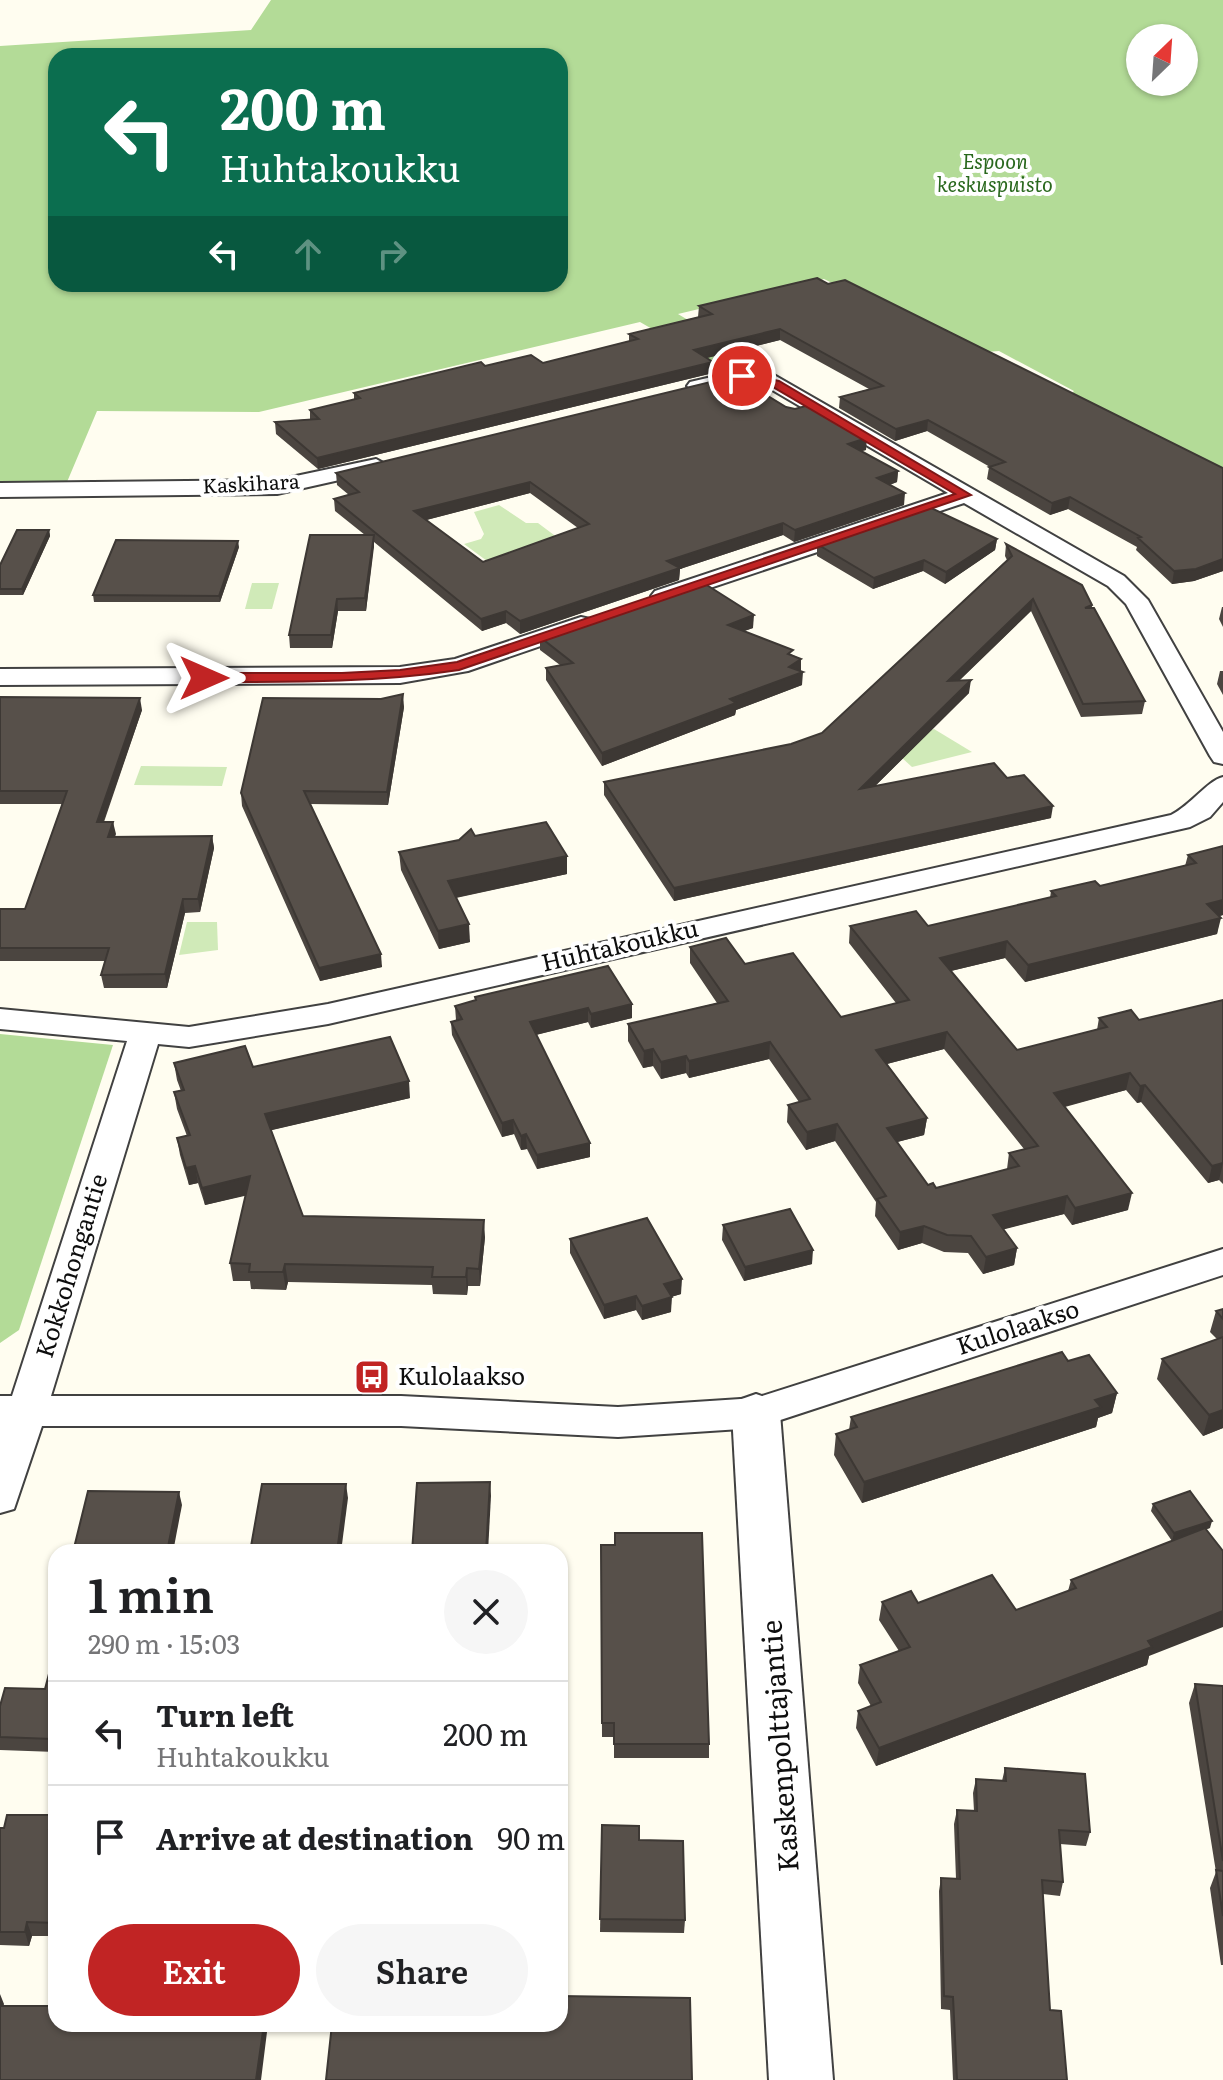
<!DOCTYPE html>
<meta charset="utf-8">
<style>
:root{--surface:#fff;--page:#f6f6f6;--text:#202124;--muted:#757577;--line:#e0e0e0;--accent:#c12424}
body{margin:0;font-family:Literata,serif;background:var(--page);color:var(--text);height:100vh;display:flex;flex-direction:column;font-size:30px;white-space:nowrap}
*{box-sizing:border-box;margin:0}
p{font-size:26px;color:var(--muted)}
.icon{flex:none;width:44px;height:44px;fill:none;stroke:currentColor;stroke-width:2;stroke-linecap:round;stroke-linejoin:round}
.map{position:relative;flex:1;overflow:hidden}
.sheet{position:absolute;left:48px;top:1544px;width:520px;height:488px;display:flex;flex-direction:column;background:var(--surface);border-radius:24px;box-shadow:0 2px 6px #0004}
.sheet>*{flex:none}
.top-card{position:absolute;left:48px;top:48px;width:520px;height:244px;border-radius:24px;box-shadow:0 2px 6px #0004;background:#0b6e4f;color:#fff;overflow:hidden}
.needle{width:52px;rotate:25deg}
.buttons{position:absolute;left:1126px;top:24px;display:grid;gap:16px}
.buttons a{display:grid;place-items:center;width:72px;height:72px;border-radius:50%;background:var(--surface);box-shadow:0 2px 6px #0004;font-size:40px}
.pin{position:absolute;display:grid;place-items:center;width:68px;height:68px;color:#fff;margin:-34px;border:4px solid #fff;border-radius:50%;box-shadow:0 2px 8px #0007}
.me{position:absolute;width:88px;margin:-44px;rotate:90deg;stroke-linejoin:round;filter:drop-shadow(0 0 6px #0008)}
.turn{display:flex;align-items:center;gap:28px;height:168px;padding:0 40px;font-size:36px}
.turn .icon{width:104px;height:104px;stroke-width:2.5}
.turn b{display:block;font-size:56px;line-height:68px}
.lanes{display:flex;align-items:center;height:76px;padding:0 40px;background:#0003;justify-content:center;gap:40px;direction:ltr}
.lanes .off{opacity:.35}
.round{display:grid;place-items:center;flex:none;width:84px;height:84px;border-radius:42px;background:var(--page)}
.head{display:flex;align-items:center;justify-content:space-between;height:136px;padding:0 40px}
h1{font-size:48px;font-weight:600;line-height:60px}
.action{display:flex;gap:16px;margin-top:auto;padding:16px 40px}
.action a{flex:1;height:92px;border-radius:48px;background:var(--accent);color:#fff;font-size:32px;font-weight:600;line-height:92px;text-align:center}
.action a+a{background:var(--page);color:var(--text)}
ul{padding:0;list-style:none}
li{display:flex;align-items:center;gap:24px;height:104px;padding:0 40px;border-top:2px solid var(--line)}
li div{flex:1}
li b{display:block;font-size:30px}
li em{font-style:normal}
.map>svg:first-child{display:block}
</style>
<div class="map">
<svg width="1223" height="2080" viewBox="0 0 1223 2080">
<rect width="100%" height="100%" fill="#fffdf0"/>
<!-- green -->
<g fill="#d0eab8">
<path d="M499,505L526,523H538L566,544L502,572L464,544L481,539L484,534L474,512Z"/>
<path d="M252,583H279L272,609H245Z"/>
<path d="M934,729L972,752L912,767L889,746Z"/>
<path d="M141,766L227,767L222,786L134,785Z"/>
<path d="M187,922H217L218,950L179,955Z"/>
</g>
<!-- forest -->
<g fill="#b3db97" fill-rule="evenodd">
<path d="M271,0H1223V479L1065,401L1074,391L999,351L973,353L824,279L678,314L775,372L715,376L706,371L711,363L640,322L259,412L97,411L67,482H0V46L251,30ZM1140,38H1184V82H1140ZM56,56H560V284H56Z"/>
<path d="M0,1034L113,1045L19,1330L0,1343Z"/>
</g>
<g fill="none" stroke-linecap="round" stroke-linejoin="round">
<defs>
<g id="minor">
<path d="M742,370L774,375L1124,576L1148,600L1223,732V764L1214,762L1210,756L1126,604L1108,586L964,503L671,601H655L651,596L655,591L948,493L762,384L742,382L697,392L687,386L690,382Z"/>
<path d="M376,459L387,465L384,470L277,494L0,497V483L277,480Z"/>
<path d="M581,617L590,619L593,624L590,629L468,671L400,683L0,685V669L400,667L455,659Z"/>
<path d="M1223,777V802L1210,817L1190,827L328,1024L189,1047L158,1044L51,1396H401L618,1407L756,1398L1223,1249V1275L756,1428L618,1437L401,1426H42L14,1509L0,1513V1396H12L127,1041L0,1029V1009L189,1027L328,1004L1171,815C1191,805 1207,781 1223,777Z"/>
</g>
<path id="tertiary" d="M756,1394L773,1400L780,1413L833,2080H769L732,1413L739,1400Z"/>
</defs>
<!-- minor casing -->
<use href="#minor" stroke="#414141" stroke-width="4"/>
<!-- tertiary casing -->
<use href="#tertiary" stroke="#414141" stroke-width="4"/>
<!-- minor -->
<use href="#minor" fill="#fff" fill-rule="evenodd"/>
<!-- tertiary -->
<use href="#tertiary" fill="#fff" fill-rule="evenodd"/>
</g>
<!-- wall -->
<g fill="#4b4540" fill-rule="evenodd">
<path d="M828,284L1223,468V571L1194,581L1172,584L1136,550L1137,547L1068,509L1050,515L987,479L989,467H990L927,431L895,441L839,408L840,397L869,389L780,340L707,358L713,373L318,469L276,434L275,422L310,419V410L354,400V393L485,366L543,363L629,341V334L698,317L699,306Z"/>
<path d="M786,407L866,450L861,451L898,471L897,482L890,485L904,505L794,542L783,535L680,569L679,580L520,634L506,623L482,631L374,542L366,611H338L332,648H290L289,635L365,535L335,511L334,499L349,495L337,485L336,473ZM530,493L578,528L483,562L426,520Z"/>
<path d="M49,530L50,536L23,595H0V565Z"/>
<path d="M997,539L995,550L945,584L923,571L873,589L817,556V544Z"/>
<path d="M1006,544L1092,605V608L1145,701L1142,714L1081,717L1031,611L959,681L969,693L875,786L1007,778L1051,818L674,901L604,795V782L791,744L822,733L1007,560L1005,556Z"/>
<path d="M239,547L220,602H94L93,595Z"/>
<path d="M1222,607H1223V627L1219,619Z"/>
<path d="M753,628L744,631L801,659V671L802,685L736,710L735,715L602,766L546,680V668L560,665L540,650V637Z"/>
<path d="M1220,671H1223V695L1217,684Z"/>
<path d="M0,697L142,710L104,822H113L115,836H212L214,848L200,912L185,913L167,988H104L101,975L105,961H0V909H25L62,804H0Z"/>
<path d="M404,707L388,805L310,804L382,967L320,981L242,806L241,793Z"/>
<path d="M1223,846V915L1220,916L1217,934L1025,982L1005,958L951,971L1017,1050L1097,1030L1099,1018L1139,1020L1223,1000V1184L1219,1180L1208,1183L1141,1102L1137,1103L1126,1090L1065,1107L1128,1210L1072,1225L1064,1214L1003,1229L1017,1248L1014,1265L983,1274L968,1253L944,1252L922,1243L898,1250L875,1216L876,1202L835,1141L806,1150L787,1122L788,1105L799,1102L769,1059L689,1078L686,1073L661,1079L653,1066L643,1068L628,1041V1024L717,1003L690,963V947L745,964L841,1017L896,1003L849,943L850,926H928L1050,898L1051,891L1100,886L1185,866L1188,855ZM944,1049L1024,1149L1009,1153L1007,1169L936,1188L928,1185L897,1142L924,1135L927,1118L887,1064Z"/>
<path d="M399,852L567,856V874L456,898L470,942L439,949L401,870Z"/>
<path d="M475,997L632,1004V1018L591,1028L588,1022L536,1035L590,1143V1157L537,1169L527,1149L521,1150L514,1134L502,1137L452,1035L451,1022L456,1020L455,1006L475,1001Z"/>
<path d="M174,1063L253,1067L410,1098L271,1130L303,1216L485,1237L480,1286H468L467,1295L433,1294L432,1285L288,1282L286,1290L251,1289L250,1281H233L230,1263L246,1195L205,1205L198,1183L189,1185L180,1155L177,1138L187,1136L177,1109L174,1092L181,1091L177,1080Z"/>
<path d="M723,1225L812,1264L744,1281L722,1240Z"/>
<path d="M570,1239L681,1294L671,1297V1312L642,1320L636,1310L604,1319L570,1253Z"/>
<path d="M1223,1309V1428L1203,1436L1157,1379L1162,1359L1217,1339L1210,1332L1216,1311Z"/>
<path d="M1068,1361L1117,1393L1112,1413L1098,1418L1096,1427L862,1503L834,1455L836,1434L849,1430L851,1417Z"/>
<path d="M1153,1504L1210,1528L1206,1529L1149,1656L1147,1665L876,1766L856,1728L858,1711L871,1706L858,1683L860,1665L899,1651L879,1620L882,1602L918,1603L1016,1610L1068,1591L1071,1580L1172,1541L1151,1511Z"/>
<path d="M601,1545L709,1744V1758H614V1737H602Z"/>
<path d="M56,1647V1752L0,1750V1706L45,1689Z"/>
<path d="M1195,1684L1223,1686V1965H1221L1210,1888L1216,1872L1189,1703Z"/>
<path d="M1005,1768L1090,1832L1086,1846L1060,1844L1063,1882L1060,1896L1043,1894L1050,2010L1067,2080H953L950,2010L941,2009L939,1891L941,1878L956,1879L954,1824L957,1810L974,1811L973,1793L976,1779L1002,1781Z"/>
<path d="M602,1825L639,1840L685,1920L684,1933L600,1932Z"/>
<path d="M56,1827V1936H32L29,1946L0,1945V1828Z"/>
</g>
<!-- shaded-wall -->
<g fill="#3d3834">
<path d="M780,329V340L694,361V350Z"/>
<path d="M713,362V373L318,469L317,458Z"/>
<path d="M928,420L927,431L895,441L896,429Z"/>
<path d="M867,438L866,450L847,455L848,444Z"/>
<path d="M898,471L897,482L876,489L877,478Z"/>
<path d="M530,482V493L415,523L414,511Z"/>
<path d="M905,493L904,505L794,542L795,530Z"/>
<path d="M1070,497L1068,509L1050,515L1052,503Z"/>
<path d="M783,523V535L680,569L679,580L520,634V621L667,561Z"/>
<path d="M49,530L50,536L23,595L22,589Z"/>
<path d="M374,535V547L366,611L365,598Z"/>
<path d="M997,539L995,550L945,584L946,572Z"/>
<path d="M238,541L239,547L220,602L219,596Z"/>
<path d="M1223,559V571L1194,581L1172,584L1174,571Z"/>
<path d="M924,560L923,571L873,589L874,578Z"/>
<path d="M337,599L338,611L332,648L331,635Z"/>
<path d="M1033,599L1031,611L946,693L948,681Z"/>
<path d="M506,611V623L482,631L481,619Z"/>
<path d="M754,615L753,628L727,637L728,625Z"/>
<path d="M801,659V672H803L802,685L736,710L735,715L602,766V753L730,699Z"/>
<path d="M971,680L969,693L859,802L860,789Z"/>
<path d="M403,694L404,707L388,805L387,792Z"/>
<path d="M140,698L142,710L99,834L97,822Z"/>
<path d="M1053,806L1051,818L674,901V888Z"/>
<path d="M113,822L116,834L111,849L108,837Z"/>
<path d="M212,836L214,848L200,912L198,899Z"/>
<path d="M567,856V874L449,899L448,881Z"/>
<path d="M183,899L185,913L167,988L165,974Z"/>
<path d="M1223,900V915L1204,920L1207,904Z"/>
<path d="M1221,918L1217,934L1025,982L1028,965Z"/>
<path d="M469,924L470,942L439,949L438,931Z"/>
<path d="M1007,941L1005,958L938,974L940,958Z"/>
<path d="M381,954L382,967L320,981L319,968Z"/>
<path d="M632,1004V1018L591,1028V1014Z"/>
<path d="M588,1008V1022L531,1036L530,1022Z"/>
<path d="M947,1032L944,1049L875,1067L876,1050Z"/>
<path d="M770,1042L769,1059L689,1078V1061Z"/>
<path d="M653,1049V1066L643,1068L644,1051Z"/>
<path d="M686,1056V1073L661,1079V1062Z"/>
<path d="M1130,1073L1126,1090L1051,1110L1054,1093Z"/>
<path d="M409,1081L410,1098L268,1131L265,1114Z"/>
<path d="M1145,1085L1141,1102L1137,1103L1140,1086Z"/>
<path d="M927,1118L924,1135L886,1145L887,1128Z"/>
<path d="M513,1120L514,1134L502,1137V1123Z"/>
<path d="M837,1124L835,1141L806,1150L807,1132Z"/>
<path d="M526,1134L527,1149L521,1150V1136Z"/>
<path d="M590,1143V1157L537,1169V1155Z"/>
<path d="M1223,1163L1219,1180L1208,1183L1212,1166Z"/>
<path d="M195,1166L198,1183L189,1185L186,1168Z"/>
<path d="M250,1176L253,1194L205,1205L202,1188Z"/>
<path d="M1132,1193L1128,1210L1072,1225L1075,1208Z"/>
<path d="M1067,1196L1064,1214L990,1233L993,1215Z"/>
<path d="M484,1220L485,1237L480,1286L479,1269Z"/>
<path d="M924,1226L922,1243L898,1250L900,1232Z"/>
<path d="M1017,1248L1014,1265L983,1274L986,1257Z"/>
<path d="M813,1250L812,1264L744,1281L745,1267Z"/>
<path d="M285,1264L288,1282L286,1290L283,1272Z"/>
<path d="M467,1268L468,1286L467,1295L466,1277Z"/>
<path d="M682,1279L681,1294L664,1299V1284Z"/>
<path d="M636,1296V1310L604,1319V1305Z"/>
<path d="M672,1297L671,1312L642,1320V1306Z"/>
<path d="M1117,1393L1112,1413L1098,1418L1096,1427L862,1503L864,1482Z"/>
<path d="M1223,1410V1428L1203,1436L1209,1415Z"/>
<path d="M490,1482L491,1496L488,1552H486Z"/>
<path d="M346,1484L348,1498L341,1552H337Z"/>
<path d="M179,1492L182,1505L173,1552H167Z"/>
<path d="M1212,1521L1210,1528L1172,1541L1174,1533Z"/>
<path d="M1223,1611V1627L1149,1656L1147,1665L876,1766L879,1748Z"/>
<path d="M56,1726V1751L52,1739Z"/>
<path d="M52,1815L56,1827V1832L49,1829Z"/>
<path d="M27,1922L32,1936L29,1946L25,1932Z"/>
<path d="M0,1994L4,2004L0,2019Z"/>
<path d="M264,2024H268L261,2080H256Z"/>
</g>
<!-- building -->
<g fill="#57504a" stroke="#3d3834" stroke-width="2" fill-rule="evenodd">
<path d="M817,278L828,284L845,280L1223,468V559L1196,569L1174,571L1138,538L1141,537L1070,497L1052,503L989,467L1005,462L928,420L896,429L840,397L883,386L780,329L694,350L713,362L317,458L275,422L319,419L310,410L360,398L354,393L481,362L485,366L531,355L543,363L638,339L629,334L712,314L699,306Z"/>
<path d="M735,376L786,407L795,409L809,405L867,438L848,444L898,471L877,478L905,493L795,530L783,523L667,561L680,568L520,621L506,611L481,619L334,499L359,492L336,473ZM530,482L589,524L483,562L414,511Z"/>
<path d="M929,507L997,539L946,572L924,560L874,578L817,544Z"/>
<path d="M17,530H49L22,589H0V565Z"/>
<path d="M310,535H374L365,598L337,599L331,635H289Z"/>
<path d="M116,540L238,541L219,596L93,595Z"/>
<path d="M1006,544L1082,585L1092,605L1085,608H1094L1145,701L1083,704L1033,599L948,681L971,680L860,789L994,763L1007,778L1024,775L1053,806L674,888L604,782L791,744L822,733L1012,556Z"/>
<path d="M702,582L754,615L728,625L793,650L788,654L801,659L789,667L803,672L730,699L736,703L602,753L546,668L573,663L540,637Z"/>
<path d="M403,694L387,792L304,791L381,954L319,968L241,793L263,698L381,699Z"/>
<path d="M0,697L140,698L97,822H113L108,837L212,836L198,899H183L165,974L101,975L109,948H0V909H25L67,791H0Z"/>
<path d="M546,822L567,856L448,881L469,924L438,931L399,852L459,840L471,829L475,836Z"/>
<path d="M1223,846V900L1207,904L1221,918L1028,965L1007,941L940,958L1017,1050L1107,1027L1099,1018L1131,1010L1139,1020L1223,1000V1163L1212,1166L1145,1085L1140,1086L1130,1073L1054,1093L1132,1193L1075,1208L1067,1196L993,1215L1017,1248L986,1257L971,1236L947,1235L924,1226L900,1232L877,1199L886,1196L837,1124L807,1132L788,1105L810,1099L770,1042L689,1061L686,1056L661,1062L653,1049L644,1051L628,1024L728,1001L690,947L726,938L745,964L793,953L841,1017L909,1000L850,926L916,911L928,926L1056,896L1051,891L1095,881L1100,886L1196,863L1188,855ZM947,1032L1038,1146L1009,1153L1019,1166L936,1188L933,1183L928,1185L887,1128L927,1118L876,1050Z"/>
<path d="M608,966L632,1004L591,1014L588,1008L530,1022L590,1143L537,1155L526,1134L521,1136L513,1120L502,1123L451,1022L462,1019L455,1006L476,1000L475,997Z"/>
<path d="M390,1037L409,1081L265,1114L303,1216L484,1220L479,1269L467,1268L466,1277H432L433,1267L285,1264L283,1272H249L250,1264L230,1263L250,1176L202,1188L195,1166L186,1168L177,1138L190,1135L174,1092L184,1090L174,1063L245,1046L253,1067Z"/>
<path d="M790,1209L813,1250L745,1267L723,1225Z"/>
<path d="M647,1218L682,1279L664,1284L672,1297L642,1306L636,1296L604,1305L570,1239Z"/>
<path d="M1223,1309V1319L1216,1311Z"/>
<path d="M1223,1337V1410L1209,1415L1162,1359Z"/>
<path d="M1062,1352L1068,1361L1089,1355L1117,1393L1095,1400L1101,1407L864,1482L836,1434L857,1427L851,1417Z"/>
<path d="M490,1482L486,1552H412L417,1483Z"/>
<path d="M262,1484H346L337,1552H250Z"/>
<path d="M88,1491L179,1492L167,1552H73Z"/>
<path d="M1190,1491L1212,1521L1174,1533L1153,1504Z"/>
<path d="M1205,1528L1223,1551V1611L1148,1641L1152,1647L879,1748L858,1711L881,1702L860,1665L910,1647L882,1602L911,1591L918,1603L992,1575L1016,1610L1076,1588L1071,1580Z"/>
<path d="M615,1533H702L709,1744H614V1723H602L601,1545H615Z"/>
<path d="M56,1647V1726L52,1739L0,1737V1706L5,1688L45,1689Z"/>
<path d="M1195,1684L1223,1686V1861Z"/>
<path d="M1005,1768L1085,1774L1090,1832L1059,1830L1063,1882L1042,1880L1050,2010L1061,2011L1067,2080H957L953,1997L944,1996L941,1878L960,1879L957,1810L977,1811L976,1779L1006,1781Z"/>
<path d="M7,1815H52L49,1829H56V1923L27,1922L25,1932H0V1828H4Z"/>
<path d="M602,1825L639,1826V1840L683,1841L685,1920L600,1919Z"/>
<path d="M1216,1870L1223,1871V1916Z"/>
<path d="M560,1996L690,1998L692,2080H326L332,2024H560Z"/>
<path d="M0,2006H56V2024H264L256,2080H0Z"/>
</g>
<!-- route -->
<path fill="#c12424" stroke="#7d1717" stroke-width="2" d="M742,373L779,381L971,495L459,670C374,683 290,682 204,682L196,678L204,673H342L400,670L457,662L955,494L771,386L738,378Z"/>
<!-- icons -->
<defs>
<symbol id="bus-square" viewBox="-11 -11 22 22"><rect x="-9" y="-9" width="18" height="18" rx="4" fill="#c12424" stroke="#fff"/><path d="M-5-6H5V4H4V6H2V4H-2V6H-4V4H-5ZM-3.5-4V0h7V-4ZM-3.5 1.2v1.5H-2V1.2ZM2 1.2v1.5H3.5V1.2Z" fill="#fff"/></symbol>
</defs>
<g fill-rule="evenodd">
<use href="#bus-square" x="352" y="1357" width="40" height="40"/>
</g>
<g text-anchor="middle" stroke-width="8" stroke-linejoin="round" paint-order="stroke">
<!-- far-park labels -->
<g font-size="20" font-style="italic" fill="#29681d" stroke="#fff">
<text x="995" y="169">Espoon<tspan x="995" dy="23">keskuspuisto</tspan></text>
</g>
<!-- far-street labels -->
<g font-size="20" fill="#0e0e0e" stroke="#fff">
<text transform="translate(251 484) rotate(-3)" y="7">Kaskihara</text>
</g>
<!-- street labels -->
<g font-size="24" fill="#0e0e0e" stroke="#fff">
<text transform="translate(620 946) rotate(-13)" y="8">Huhtakoukku</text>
<text transform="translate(72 1266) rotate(-73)" y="8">Kokkohongantie</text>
<text transform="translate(1018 1328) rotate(-18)" y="8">Kulolaakso</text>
</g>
<!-- poi labels -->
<g font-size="24" fill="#0e0e0e" stroke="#fff" text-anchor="start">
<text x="398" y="1385">Kulolaakso</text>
</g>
<!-- near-street labels -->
<g font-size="28" fill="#0e0e0e" stroke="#fff">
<text transform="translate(780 1746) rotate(-94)" y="10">Kaskenpolttajantie</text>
</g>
</g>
</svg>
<div class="buttons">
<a><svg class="needle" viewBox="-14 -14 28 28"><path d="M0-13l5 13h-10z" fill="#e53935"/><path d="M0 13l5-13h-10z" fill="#757577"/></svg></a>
</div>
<div class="pin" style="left:742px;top:376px;background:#d93025"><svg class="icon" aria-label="arrive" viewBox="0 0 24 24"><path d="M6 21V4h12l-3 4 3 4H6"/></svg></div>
<svg class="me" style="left:204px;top:678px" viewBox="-20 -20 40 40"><path d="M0-17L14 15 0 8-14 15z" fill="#c12424" stroke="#fff" stroke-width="4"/></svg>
<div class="top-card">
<div class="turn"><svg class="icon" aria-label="left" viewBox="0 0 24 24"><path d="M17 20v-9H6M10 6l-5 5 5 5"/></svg><div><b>200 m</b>Huhtakoukku</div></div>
<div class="lanes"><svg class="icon" aria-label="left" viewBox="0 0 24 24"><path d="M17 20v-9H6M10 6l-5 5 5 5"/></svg><svg class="icon off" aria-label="ahead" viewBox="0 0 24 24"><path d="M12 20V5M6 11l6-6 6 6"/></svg><svg class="icon off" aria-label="right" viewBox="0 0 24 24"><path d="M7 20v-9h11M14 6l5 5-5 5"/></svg></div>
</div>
<section class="sheet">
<div class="head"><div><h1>1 min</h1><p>290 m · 15:03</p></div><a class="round"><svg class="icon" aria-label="close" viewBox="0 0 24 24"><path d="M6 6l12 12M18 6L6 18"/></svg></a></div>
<ul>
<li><svg class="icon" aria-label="left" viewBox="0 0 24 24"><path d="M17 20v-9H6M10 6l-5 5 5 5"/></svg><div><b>Turn left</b><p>Huhtakoukku</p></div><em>200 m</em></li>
<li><svg class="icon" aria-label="arrive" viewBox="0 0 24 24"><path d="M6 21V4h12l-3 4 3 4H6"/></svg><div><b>Arrive at destination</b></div><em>90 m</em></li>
</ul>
<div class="action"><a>Exit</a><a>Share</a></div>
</section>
</div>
